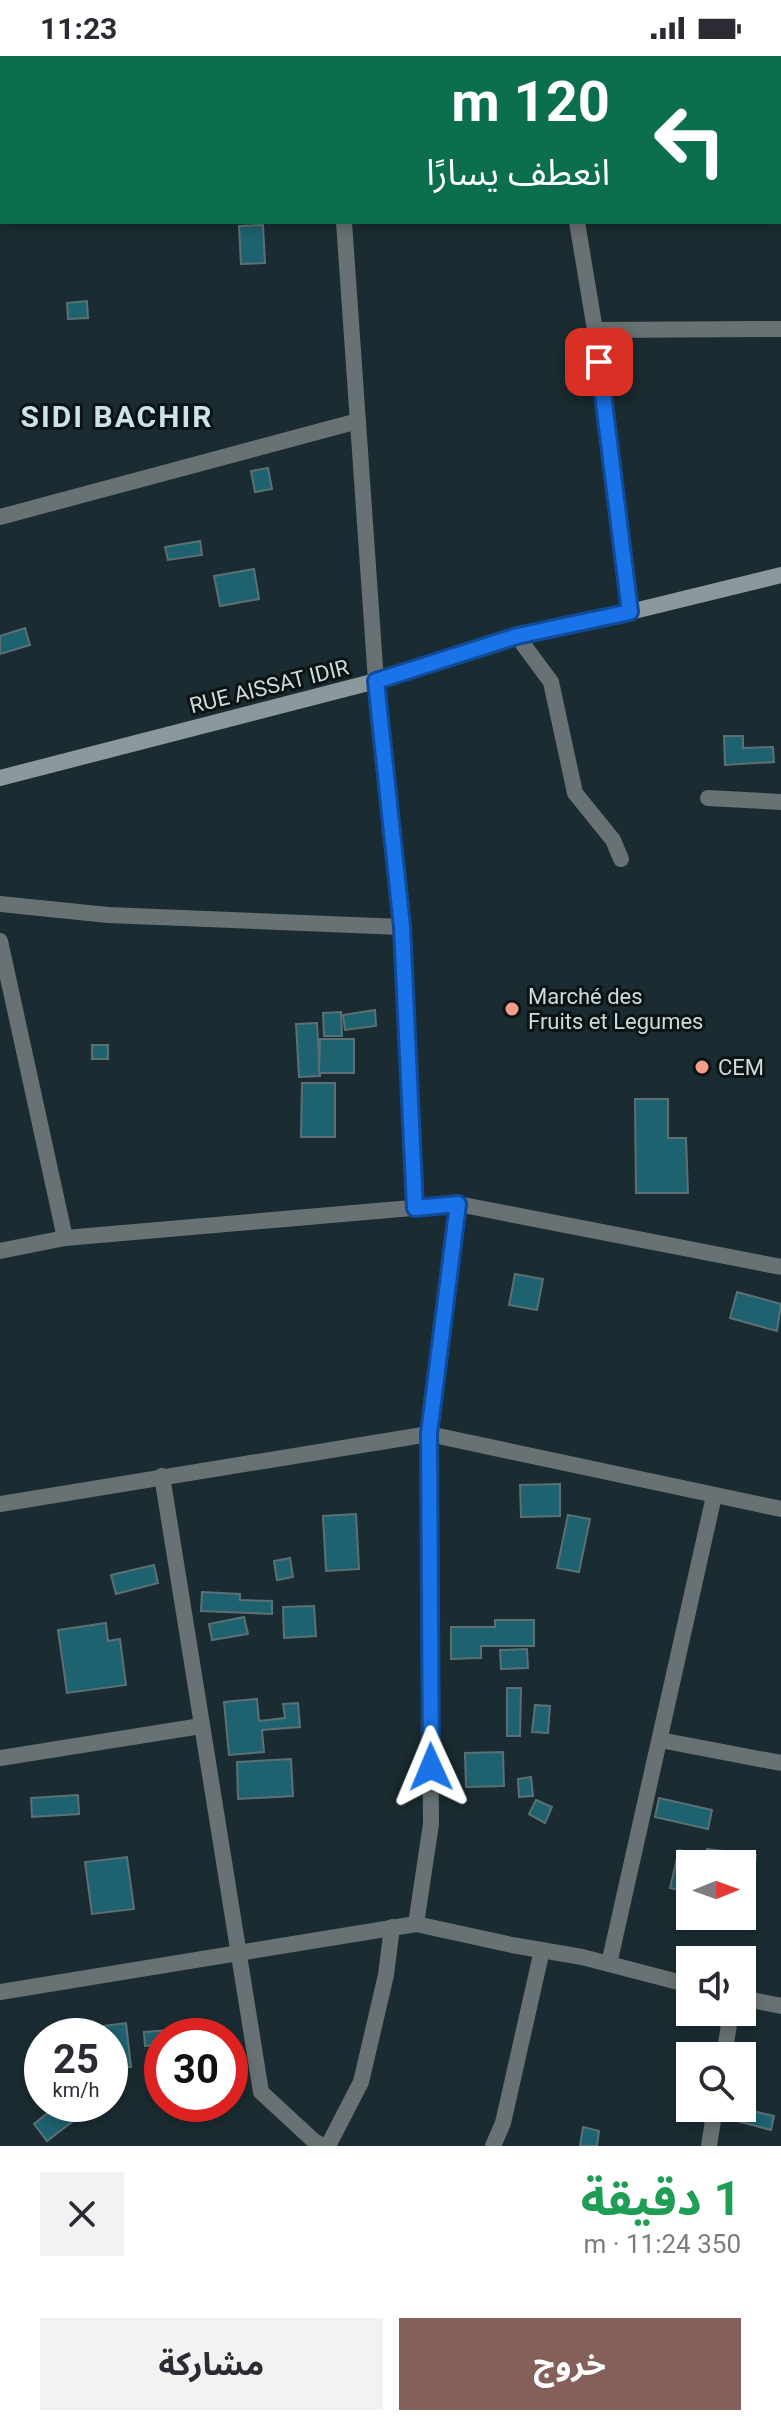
<!DOCTYPE html>
<html lang="ar">
<meta charset="utf-8">
<style>
:root{--surface:#fff;--page:#f2f2f3;--text:#2b2b33;--muted:#7c7c81;--accent:#855f5a}
body{margin:0;font-family:Roboto,"Noto Sans Arabic",sans-serif;background:var(--page);color:var(--text);direction:rtl;height:100vh;display:flex;flex-direction:column;font-size:30px;white-space:nowrap}
*{box-sizing:border-box;margin:0}
p{font-size:26px;color:var(--muted)}
.icon{flex:none;width:44px;height:44px;fill:none;stroke:currentColor;stroke-width:2;stroke-linecap:round;stroke-linejoin:round}
.map{position:relative;height:2090px;overflow:hidden;direction:ltr}
.panel{display:flex;flex-direction:column;background:var(--surface);flex:1}
.panel>*{flex:none}
.guide{position:absolute;left:0px;top:0px;width:782px;height:168px;box-shadow:0 4px 12px #0003;direction:rtl;background:#0b6e4f;color:#fff;overflow:hidden}
.needle{width:52px;rotate:89deg}
.tools{position:absolute;left:676px;top:1794px;display:grid;gap:16px}
.tools a{display:grid;place-items:center;width:80px;height:80px;border-radius:0px;background:var(--surface);box-shadow:0 4px 12px #0003;font-size:40px}
.speed{position:absolute;left:24px;top:1962px;display:flex;gap:16px;font-size:40px;font-weight:700;text-align:center}
.speed>*{display:grid;place-content:center;width:104px;height:104px;border-radius:50%;background:var(--surface);box-shadow:0 4px 12px #0003;line-height:1}
.speed small{font-size:20px;font-weight:400}
.speed .limit{border:12px solid #d22;background:#fff;color:#111}
.pin{position:absolute;display:grid;place-items:center;width:68px;height:68px;color:#fff;margin:-34px;border-radius:16px;box-shadow:0 4px 12px #0006}
.me{position:absolute;width:88px;margin:-44px;rotate:359deg;stroke-linejoin:round;filter:drop-shadow(0 0 6px #0008)}
.turn{display:flex;align-items:center;gap:28px;height:168px;padding:0 40px;font-size:36px}
.turn .icon{width:104px;height:104px;stroke-width:2.5}
.turn b{display:block;font-size:56px;line-height:68px}
.round{display:grid;place-items:center;flex:none;width:84px;height:84px;border-radius:0px;background:var(--page)}
.headline{display:flex;align-items:center;justify-content:space-between;height:136px;padding:0 40px}
h1{font-size:48px;font-weight:700;line-height:60px;color:#1e9e55}
.cta{display:flex;gap:16px;margin-top:auto;padding:16px 40px}
.cta a{flex:1;height:92px;border-radius:0px;background:var(--accent);color:#fff;font-size:32px;font-weight:700;line-height:92px;text-align:center}
.cta a+a{background:var(--page);color:var(--text)}
.status{display:flex;justify-content:space-between;align-items:center;height:56px;padding:0 40px;background:var(--surface);direction:ltr}
.status svg{height:22px;fill:currentColor}
.map>svg:first-child{display:block}
</style>
<div class="status"><b>11:23</b><svg viewBox="0 0 49 12"><path d="M0 12V9h3v3zM5 12V6h3v6zM10 12V3h3v9zM15 12V0h3v12zM26 1h20v11H26zM47 4h2v5h-2z"/></svg></div>
<div class="map">
<svg width="781" height="2090" viewBox="0 0 781 2090">
<rect width="100%" height="100%" fill="#1a2c31"/>
<!-- building -->
<g fill="#1e616f" stroke="#5b7075" stroke-width="2">
<path d="M46,0H186L187,1L41,2Z"/>
<path d="M263,169L265,207L241,208L239,170Z"/>
<path d="M87,245L88,262L68,263L67,247Z"/>
<path d="M268,412L272,433L255,436L251,415Z"/>
<path d="M200,485L202,499L168,504L165,491Z"/>
<path d="M254,513L259,543L220,550L214,520Z"/>
<path d="M25,572L30,589L0,598V580Z"/>
<path d="M724,680H743V692L773,691L774,706L725,709Z"/>
<path d="M375,954L376,970L345,974L343,959Z"/>
<path d="M341,956L342,980H324L323,957Z"/>
<path d="M317,967L320,1020L299,1021L296,968Z"/>
<path d="M320,983H354V1017H319Z"/>
<rect x="92" y="989" width="16" height="14"/>
<path d="M302,1027H335V1081H301Z"/>
<path d="M635,1043H668V1082H686L688,1137H636Z"/>
<path d="M515,1218L543,1223L537,1254L509,1249Z"/>
<path d="M737,1236L781,1248L777,1275L730,1262Z"/>
<path d="M560,1428V1460L521,1461L520,1429Z"/>
<path d="M356,1458L359,1513L326,1515L323,1460Z"/>
<path d="M568,1459L590,1463L579,1516L557,1512Z"/>
<path d="M290,1502L293,1521L277,1524L274,1505Z"/>
<path d="M154,1509L158,1527L116,1538L111,1519Z"/>
<path d="M202,1536L240,1538V1544L272,1545V1558L201,1555Z"/>
<path d="M314,1550L316,1580L284,1582L283,1551Z"/>
<path d="M244,1561L248,1578L212,1584L209,1568Z"/>
<path d="M495,1564H534V1590H481V1602L451,1603V1571H495Z"/>
<path d="M106,1567L108,1585L120,1583L126,1629L67,1637L58,1574Z"/>
<path d="M527,1593L528,1612L501,1613L500,1594Z"/>
<path d="M507,1632H521L520,1680H507Z"/>
<path d="M257,1643L259,1665L285,1662L283,1648L298,1647L300,1671L262,1674L264,1696L229,1699L224,1646Z"/>
<path d="M535,1649L550,1650L548,1677L532,1676Z"/>
<path d="M503,1696L504,1730L466,1731L465,1697Z"/>
<path d="M291,1703L293,1740L238,1743L237,1706Z"/>
<path d="M531,1721L533,1740L519,1741L518,1723Z"/>
<path d="M78,1739L79,1758L32,1761L31,1742Z"/>
<path d="M659,1742L712,1754L708,1773L655,1761Z"/>
<path d="M536,1744L552,1751L545,1767L529,1758Z"/>
<path d="M707,1793L756,1799L752,1830L742,1829V1808H705Z"/>
<path d="M679,1794L698,1798L696,1808H690V1836L670,1832Z"/>
<path d="M127,1801L134,1853L92,1858L85,1806Z"/>
<path d="M742,1838L746,1839L742,1872L697,1867L698,1860H742Z"/>
<path d="M126,1967L131,2011L110,2014V1980H96L95,1971Z"/>
<path d="M170,1974V1980H162V1989L145,1990L144,1976Z"/>
<path d="M59,2048L73,2065L47,2085L34,2068Z"/>
<path d="M740,2052L774,2060L771,2074L737,2065Z"/>
<path d="M583,2071L599,2075L597,2090H580Z"/>
</g>
<g fill="none" stroke-linecap="round" stroke-linejoin="round">
<!-- lane -->
<path stroke="#687173" stroke-width="16" d="M708,742L781,746"/>
<!-- street -->
<g stroke="#687173" stroke-width="16">
<path d="M317,0V2"/>
<path d="M563,0V2"/>
<path d="M780,31H781"/>
<path d="M0,144H2"/>
<path d="M344,166L376,625L402,871L415,1152"/>
<path d="M577,166L595,274L630,556"/>
<path d="M595,274L781,273"/>
<path d="M0,461L358,365"/>
<path d="M517,580L551,626L575,737L613,784L621,803"/>
<path d="M0,848L108,859L402,871"/>
<path d="M0,885L65,1182"/>
<path d="M0,1195L65,1182L458,1148L781,1211"/>
<path d="M162,1420L261,2036L314,2085L323,2090"/>
<path d="M0,1448L429,1378L781,1453"/>
<path d="M660,1684L781,1707"/>
<path d="M0,1702L201,1670"/>
<path d="M416,1868L431,1768L429,1378L458,1148"/>
<path d="M609,1908L714,1440"/>
<path d="M0,1936L416,1868L512,1889L582,1901L690,1929"/>
<path d="M742,1942L781,1950"/>
<path d="M724,2000L731,1956"/>
<path d="M328,2090L361,2026L386,1919L392,1871"/>
<path d="M493,2090L503,2067L542,1894"/>
<path d="M709,2090L715,2052"/>
</g>
<!-- secondary -->
<path stroke="#8b999d" stroke-width="16" d="M0,722L376,625L517,580L630,556L781,519"/>
</g>
<g fill="none" stroke-linecap="round" stroke-linejoin="round">
<defs>
<path id="route" d="M431,1711L429,1378L458,1148L415,1152L402,871L376,625L517,580L630,556L599,306"/>
</defs>
<!-- route casing -->
<use href="#route" stroke="#114b97" stroke-width="20"/>
<!-- route -->
<use href="#route" stroke="#1a73e8" stroke-width="14"/>
</g>
<!-- markers -->
<g fill="#f49e89" stroke="#0b1315" stroke-width="3">
<circle cx="512" cy="953" r="8"/>
<circle cx="702" cy="1011" r="8"/>
</g>
<g text-anchor="middle" stroke-width="6" stroke-linejoin="round" paint-order="stroke">
<!-- street labels -->
<g font-size="22" fill="#cfdadd" stroke="#0b1315">
<text transform="translate(269 630) rotate(-14)" y="8">RUE AISSAT IDIR</text>
</g>
<!-- poi labels -->
<g font-size="22" fill="#cfdadd" stroke="#0b1315" text-anchor="start">
<text x="528" y="948">Marché des<tspan x="528" dy="25">Fruits et Legumes</tspan></text>
<text x="718" y="1019">CEM</text>
</g>
<!-- district labels -->
<g font-size="30" font-weight="bold" letter-spacing="2" fill="#cce3e9" stroke="#0b1315">
<text x="117" y="371">SIDI BACHIR</text>
</g>
</g>
</svg>
<div class="tools">
<a><svg class="needle" viewBox="-14 -14 28 28"><path d="M0-13l5 13h-10z" fill="#e53935"/><path d="M0 13l5-13h-10z" fill="#7c7c81"/></svg></a>
<a><svg class="icon" aria-label="sound" viewBox="0 0 24 24"><path d="M4 9h4l5-4v14l-5-4H4zM17 9q2 3 0 6"/></svg></a>
<a><svg class="icon" aria-label="search" viewBox="0 0 24 24"><circle cx="10" cy="10" r="6"/><path d="M15 15l6 6"/></svg></a>
</div>
<div class="speed"><div>25<small>km/h</small></div><div class="limit">30</div></div>
<div class="pin" style="left:599px;top:306px;background:#d93025"><svg class="icon" aria-label="arrive" viewBox="0 0 24 24"><path d="M6 21V4h12l-3 4 3 4H6"/></svg></div>
<svg class="me" style="left:431px;top:1711px" viewBox="-20 -20 40 40"><path d="M0-17L14 15 0 8-14 15z" fill="#1a73e8" stroke="#fff" stroke-width="4"/></svg>
<div class="guide">
<div class="turn"><svg class="icon" aria-label="left" viewBox="0 0 24 24"><path d="M17 20v-9H6M10 6l-5 5 5 5"/></svg><div><b>120 m</b>انعطف يسارًا</div></div>
</div>
</div>
<section class="panel">
<div class="headline"><div><h1>1 دقيقة</h1><p>350 m · 11:24</p></div><a class="round"><svg class="icon" aria-label="close" viewBox="0 0 24 24"><path d="M6 6l12 12M18 6L6 18"/></svg></a></div>
<div class="cta"><a>خروج</a><a>مشاركة</a></div>
</section>
